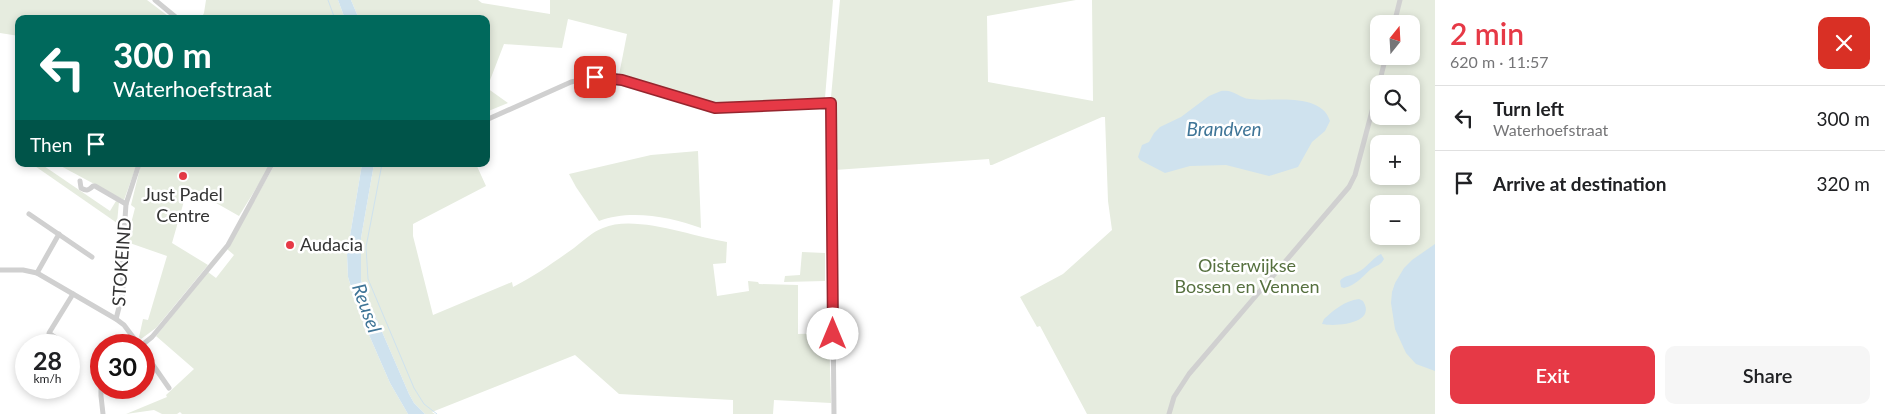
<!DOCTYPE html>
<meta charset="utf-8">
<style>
:root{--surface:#fff;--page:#f6f6f6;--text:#202124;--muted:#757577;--line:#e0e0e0;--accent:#e63946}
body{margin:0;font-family:Lato,sans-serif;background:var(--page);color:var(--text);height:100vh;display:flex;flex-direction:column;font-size:19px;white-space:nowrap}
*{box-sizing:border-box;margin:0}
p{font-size:16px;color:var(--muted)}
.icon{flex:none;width:28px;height:28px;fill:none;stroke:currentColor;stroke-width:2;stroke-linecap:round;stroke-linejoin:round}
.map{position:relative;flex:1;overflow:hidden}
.sheet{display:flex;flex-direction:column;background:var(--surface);width:450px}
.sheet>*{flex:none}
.banner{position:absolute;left:15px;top:15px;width:475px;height:152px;border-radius:10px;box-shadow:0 2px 8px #0003;background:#00695c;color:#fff;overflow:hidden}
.needle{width:32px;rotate:18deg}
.buttons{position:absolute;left:1370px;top:15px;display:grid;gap:10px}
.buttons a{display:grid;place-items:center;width:50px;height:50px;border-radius:10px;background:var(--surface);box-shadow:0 2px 8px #0003;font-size:25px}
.speed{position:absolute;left:15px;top:334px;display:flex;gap:10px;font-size:25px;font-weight:700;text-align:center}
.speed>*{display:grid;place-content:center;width:65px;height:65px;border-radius:50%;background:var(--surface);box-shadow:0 2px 8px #0003;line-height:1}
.speed small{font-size:12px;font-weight:400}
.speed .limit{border:8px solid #d22;background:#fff;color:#111}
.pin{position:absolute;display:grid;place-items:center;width:42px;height:42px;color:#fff;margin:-21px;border-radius:10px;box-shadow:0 2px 8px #0006}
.me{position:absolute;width:55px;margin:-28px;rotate:0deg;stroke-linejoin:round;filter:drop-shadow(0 0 4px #0008)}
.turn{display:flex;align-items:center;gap:18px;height:105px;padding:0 15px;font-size:22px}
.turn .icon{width:65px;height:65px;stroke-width:2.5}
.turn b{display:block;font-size:35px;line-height:42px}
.then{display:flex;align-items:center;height:48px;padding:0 15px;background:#0003;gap:10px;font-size:19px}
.round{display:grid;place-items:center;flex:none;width:52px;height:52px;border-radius:10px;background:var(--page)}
.overview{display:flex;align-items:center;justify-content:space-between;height:85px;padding:0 15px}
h1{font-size:30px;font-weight:600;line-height:38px;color:var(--accent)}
.action{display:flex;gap:10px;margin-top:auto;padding:10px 15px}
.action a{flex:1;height:58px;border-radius:10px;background:var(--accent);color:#fff;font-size:20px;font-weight:600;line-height:58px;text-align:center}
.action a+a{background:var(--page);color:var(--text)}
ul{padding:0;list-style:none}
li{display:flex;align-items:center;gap:15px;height:65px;padding:0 15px;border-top:1px solid var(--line)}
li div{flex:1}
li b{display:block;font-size:19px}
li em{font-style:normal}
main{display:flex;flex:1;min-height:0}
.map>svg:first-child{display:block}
</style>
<main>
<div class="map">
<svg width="1435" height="414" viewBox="0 0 1435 414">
<rect width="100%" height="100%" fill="#fff"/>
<!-- green -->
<g fill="#e6ecdf" fill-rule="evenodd">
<path d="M0,0H147L172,19H19V36L0,33Z"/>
<path d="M206,0H338L345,19H201L204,13Z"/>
<path d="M351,0H478L482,3L550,14V0H833L825,98L715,103L702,101L619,75L627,34L568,19L562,48L504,44L487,88L508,103L486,112V19H359Z"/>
<path d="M840,0H1076L987,16L988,82L1093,101L1092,0H1435V414H1087L1040,326L1037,327L1020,297L1063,274L1112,230L1108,201L1105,117H1102L992,165H990L989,159L835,170V111L831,97ZM1379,24H1411V56H1379ZM1379,84H1411V116H1379ZM1379,144H1411V176H1379ZM1379,204H1411V236H1379Z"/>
<path d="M698,151L701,228C671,217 630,209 599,221L576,187L569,174L651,155Z"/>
<path d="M32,164H41L110,211L116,201L119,202L117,223Z"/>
<path d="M57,164H137L124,200Z"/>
<path d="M141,164H271L239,216L188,187L172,243L208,265L156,328L141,339L139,337L143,319L148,320L167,256L124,241L127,239L135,208L131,205Z"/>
<path d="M275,164H362L347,254L348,277L359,312L390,383L408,414H182L180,412L177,414H162L154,410L126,414L167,397L166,395L194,369L156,336L208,272L216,278L234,255L227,249Z"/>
<path d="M374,164H476L486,186L413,224V236L433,315L512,282L513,287C535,276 554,262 574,248C583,241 592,232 603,228C635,214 693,237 727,242L726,263L713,264L717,296L749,291L748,281L758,282L759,284L798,285V334L829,333L831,403L774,400L773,414H733V400L619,394L575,355L432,412L435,414H425L414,403L409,394L370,304L361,280V238Z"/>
<path d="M802,252L825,253V281L784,282L785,276L800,275Z"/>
</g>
<!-- water -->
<g fill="#cfe2ee">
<path d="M338,0H351L359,19H345Z"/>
<path d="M1221,91C1235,89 1238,98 1250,99C1273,102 1321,92 1330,121L1325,131L1312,142L1298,167L1269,176L1226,165L1190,166L1165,173L1140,160L1138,157L1142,145L1149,142L1154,133L1160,127L1181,117L1209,96Z"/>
<path d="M362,164H374L361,238V280L370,304L409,394L414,403L425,414H408L390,383L359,312L348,277L347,254Z"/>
<path d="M1435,244V371L1416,364L1406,353L1395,329L1391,303L1392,292L1395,283L1404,268L1412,260Z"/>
<path d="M1381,254L1384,259C1381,265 1376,266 1371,269C1362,277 1356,285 1344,288L1341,287L1340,281C1344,275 1352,276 1358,272C1367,268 1372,258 1381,254Z"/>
<path d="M1359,299L1363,301C1377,323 1337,327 1322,324L1324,319C1334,310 1344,301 1359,299Z"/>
</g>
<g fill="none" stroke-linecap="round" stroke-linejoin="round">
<!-- stream -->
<g stroke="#cfe2ee" stroke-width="1">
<path d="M328,0L335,19"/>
<path d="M382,164L366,247L368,279L414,388L424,404L437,414"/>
</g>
<!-- minor -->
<g stroke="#d0d0d0" stroke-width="5">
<path d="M155,0L178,19"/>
<path d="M1394,24L1400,0"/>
<path d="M1379,84L1386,56"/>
<path d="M486,120L571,82L595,77L622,80L715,108L831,103L834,414"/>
<path d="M80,181L81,188C86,191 88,191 93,186H95L126,204"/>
<path d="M29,214L92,257"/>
<path d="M0,270H23L37,273L116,319L124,325L139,345"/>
<path d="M37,273L59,234"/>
<path d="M116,319L123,292L122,263L126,204L139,164"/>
<path d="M56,338L49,333L73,294"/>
<path d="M142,345L152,337L162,325L228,245L272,164"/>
<path d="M144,352L169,388"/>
<path d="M101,385V396L103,414"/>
<path d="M1169,414L1174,397L1189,374L1349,187L1355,175L1379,85"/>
</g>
</g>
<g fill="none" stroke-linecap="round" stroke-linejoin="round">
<defs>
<path id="route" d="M595,77L622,80L715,108L831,103L833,334"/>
</defs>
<!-- route casing -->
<use href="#route" stroke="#96252e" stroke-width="12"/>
<!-- route -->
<use href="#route" stroke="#e63946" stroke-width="9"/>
</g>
<!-- markers -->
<g fill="#e63946" stroke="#fff" stroke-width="2">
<circle cx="183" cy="176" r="5"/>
<circle cx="290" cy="245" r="5"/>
</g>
<g text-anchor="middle" stroke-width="5" stroke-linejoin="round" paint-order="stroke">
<!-- poi labels -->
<g font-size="18" fill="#333" stroke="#fff">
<text x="183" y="201">Just Padel<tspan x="183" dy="21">Centre</tspan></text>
<text x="300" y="251" text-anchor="start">Audacia</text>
</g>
<!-- street labels -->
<g font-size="18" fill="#333" stroke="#fff">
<text transform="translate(122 262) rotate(-86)" y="6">STOKEIND</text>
</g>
<!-- park labels -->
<g font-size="18" fill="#56703f" stroke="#fff">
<text x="1247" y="272">Oisterwijkse<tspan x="1247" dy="21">Bossen en Vennen</tspan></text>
</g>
<!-- water labels -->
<g font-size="19" font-style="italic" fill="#3f7597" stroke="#fff">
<text x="1224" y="136">Brandven</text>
<text transform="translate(367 308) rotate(70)" y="7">Reusel</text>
</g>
</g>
</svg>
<div class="buttons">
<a><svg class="needle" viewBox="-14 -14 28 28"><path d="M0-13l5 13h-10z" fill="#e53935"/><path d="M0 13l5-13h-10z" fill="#757577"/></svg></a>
<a><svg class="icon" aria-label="search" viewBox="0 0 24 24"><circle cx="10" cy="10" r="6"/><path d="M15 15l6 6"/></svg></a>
<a>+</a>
<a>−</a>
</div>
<div class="speed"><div>28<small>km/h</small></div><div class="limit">30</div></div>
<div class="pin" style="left:595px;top:77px;background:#d93025"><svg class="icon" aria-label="arrive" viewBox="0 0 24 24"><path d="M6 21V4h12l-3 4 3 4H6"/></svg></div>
<svg class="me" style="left:833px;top:334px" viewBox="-20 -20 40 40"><circle r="19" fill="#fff"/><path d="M0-13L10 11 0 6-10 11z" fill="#e63946"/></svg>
<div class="banner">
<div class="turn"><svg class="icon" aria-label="left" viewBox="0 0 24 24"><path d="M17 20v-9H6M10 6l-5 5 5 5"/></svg><div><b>300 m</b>Waterhoefstraat</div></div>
<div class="then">Then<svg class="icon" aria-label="arrive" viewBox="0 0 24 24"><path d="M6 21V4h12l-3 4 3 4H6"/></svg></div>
</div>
</div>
<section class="sheet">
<div class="overview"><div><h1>2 min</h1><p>620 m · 11:57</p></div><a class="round" style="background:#d93025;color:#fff"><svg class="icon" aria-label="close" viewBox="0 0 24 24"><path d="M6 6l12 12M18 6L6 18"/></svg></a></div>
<ul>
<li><svg class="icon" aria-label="left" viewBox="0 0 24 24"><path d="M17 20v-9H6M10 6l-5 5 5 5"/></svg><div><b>Turn left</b><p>Waterhoefstraat</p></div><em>300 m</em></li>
<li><svg class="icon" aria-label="arrive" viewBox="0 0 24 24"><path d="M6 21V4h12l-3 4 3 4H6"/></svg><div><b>Arrive at destination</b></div><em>320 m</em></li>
</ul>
<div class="action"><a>Exit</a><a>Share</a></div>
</section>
</main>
